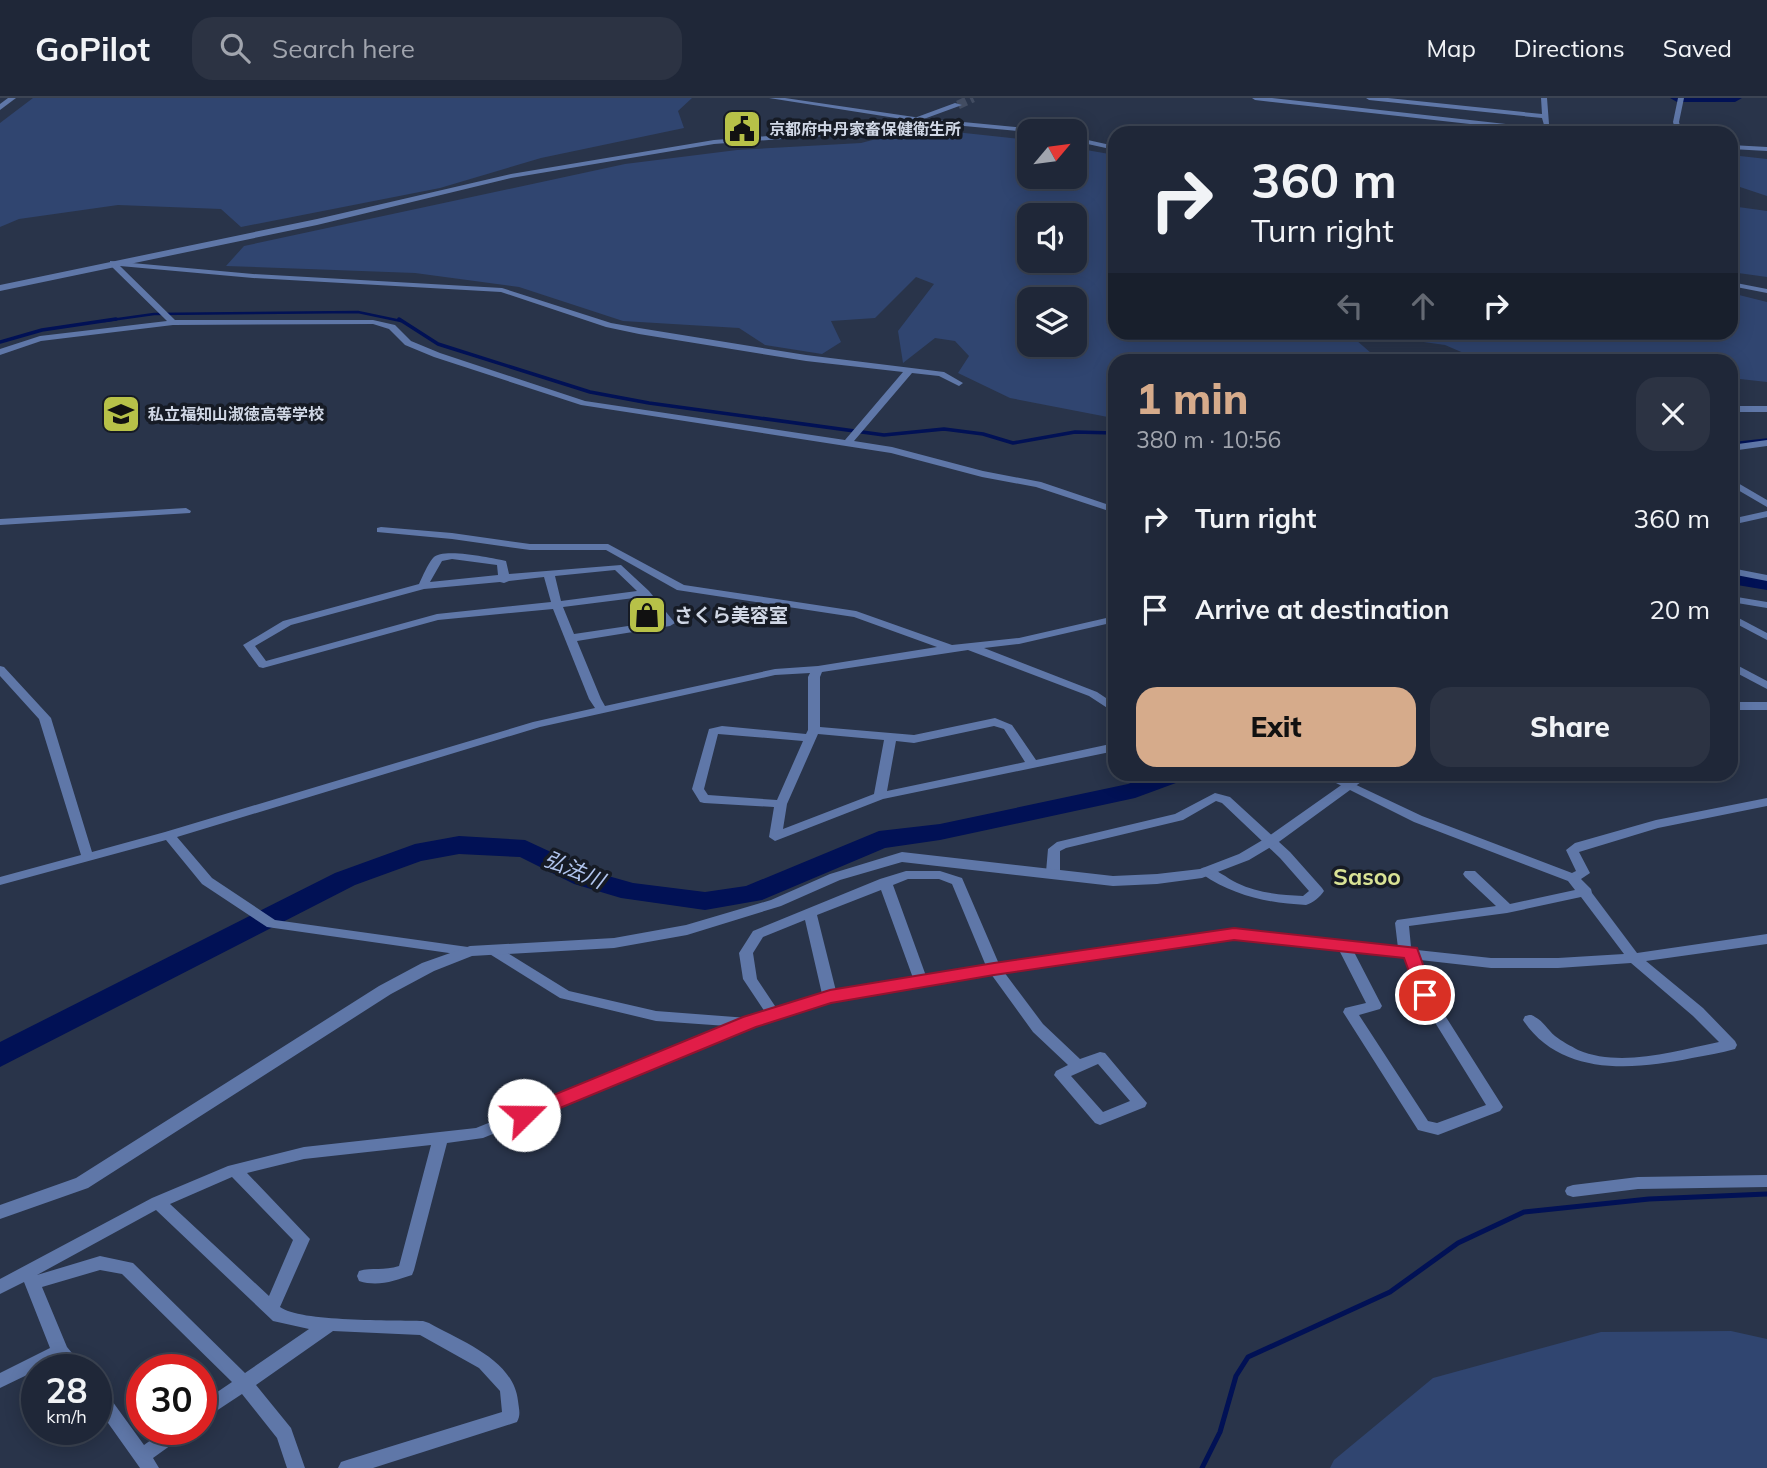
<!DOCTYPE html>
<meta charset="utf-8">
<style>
:root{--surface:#1f2738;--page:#2c3343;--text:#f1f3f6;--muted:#a1a5ae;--line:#3c4453;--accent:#d6ab8b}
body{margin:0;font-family:Mulish,"Noto Sans JP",sans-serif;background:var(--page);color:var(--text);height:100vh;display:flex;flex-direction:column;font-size:26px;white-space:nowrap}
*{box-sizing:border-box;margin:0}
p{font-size:23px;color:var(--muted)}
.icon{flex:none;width:38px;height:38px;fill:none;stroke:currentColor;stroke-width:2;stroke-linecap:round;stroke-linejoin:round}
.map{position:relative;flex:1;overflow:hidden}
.panel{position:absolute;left:1108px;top:256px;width:630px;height:427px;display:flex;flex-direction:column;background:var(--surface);border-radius:21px;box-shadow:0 4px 18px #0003,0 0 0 2px var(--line)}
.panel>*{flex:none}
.top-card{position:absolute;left:1108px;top:28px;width:630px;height:214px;border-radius:21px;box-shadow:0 4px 18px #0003,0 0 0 2px var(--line);background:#1f2738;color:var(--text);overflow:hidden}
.needle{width:46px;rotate:61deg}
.tools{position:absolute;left:1017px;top:21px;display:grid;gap:14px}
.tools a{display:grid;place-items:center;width:70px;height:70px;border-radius:14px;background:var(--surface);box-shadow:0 4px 18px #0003,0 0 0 2px var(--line);font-size:35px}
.speed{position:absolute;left:21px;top:1256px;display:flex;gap:14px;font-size:35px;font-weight:700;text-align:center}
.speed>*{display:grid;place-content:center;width:91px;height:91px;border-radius:50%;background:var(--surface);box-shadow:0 4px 18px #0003,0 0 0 2px var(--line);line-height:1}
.speed small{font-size:18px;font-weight:400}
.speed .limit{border:10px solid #d22;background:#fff;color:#111}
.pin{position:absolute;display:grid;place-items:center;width:60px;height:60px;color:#fff;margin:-30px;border:4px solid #fff;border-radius:50%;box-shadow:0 2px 7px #0007}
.me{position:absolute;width:77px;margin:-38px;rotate:68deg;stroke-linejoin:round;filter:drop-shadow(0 0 5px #0008)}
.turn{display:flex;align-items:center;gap:24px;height:147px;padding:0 28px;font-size:32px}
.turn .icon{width:91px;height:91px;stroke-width:2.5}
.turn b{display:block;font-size:49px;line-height:60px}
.lanes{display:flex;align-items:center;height:66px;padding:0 28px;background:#0003;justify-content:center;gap:35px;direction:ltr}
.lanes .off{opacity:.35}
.round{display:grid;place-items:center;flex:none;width:74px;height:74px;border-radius:21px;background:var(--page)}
.summary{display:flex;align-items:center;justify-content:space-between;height:119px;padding:0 28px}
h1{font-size:42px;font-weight:800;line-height:52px;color:var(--accent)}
.action{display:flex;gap:14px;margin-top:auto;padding:14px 28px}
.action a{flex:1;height:80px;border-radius:21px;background:var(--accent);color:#111;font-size:28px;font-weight:800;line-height:80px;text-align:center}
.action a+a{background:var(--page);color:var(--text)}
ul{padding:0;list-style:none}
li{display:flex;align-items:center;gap:21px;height:91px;padding:0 28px}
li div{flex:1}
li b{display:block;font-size:26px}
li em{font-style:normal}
header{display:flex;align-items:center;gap:42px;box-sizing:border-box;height:98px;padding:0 35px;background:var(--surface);border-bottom:2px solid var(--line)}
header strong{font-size:33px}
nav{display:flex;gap:38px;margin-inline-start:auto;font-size:24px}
.search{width:490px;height:63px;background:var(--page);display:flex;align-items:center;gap:18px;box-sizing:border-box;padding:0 24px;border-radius:21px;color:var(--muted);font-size:26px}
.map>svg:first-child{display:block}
</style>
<header>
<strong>GoPilot</strong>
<div class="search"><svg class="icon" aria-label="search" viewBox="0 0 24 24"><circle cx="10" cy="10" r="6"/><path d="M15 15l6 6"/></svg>Search here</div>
<nav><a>Map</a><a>Directions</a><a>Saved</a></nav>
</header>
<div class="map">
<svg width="1767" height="1370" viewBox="0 0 1767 1370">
<rect width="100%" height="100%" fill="#29344a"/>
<!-- green -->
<g fill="#304570" fill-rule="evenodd">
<path d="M33,0H692L678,13L684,30L541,60L440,90L241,129L221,111L118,107L19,121L0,129V25Z"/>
<path d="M918,30L1029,42V79H1074L1075,50L1115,57V234L1348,235L1371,255L1392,262H1115L1113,320L1010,300L958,275L969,258L955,243L935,240L903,265L898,233L934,186L916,179L875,220L831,223L841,244L822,256L765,247L739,230L623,223L519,189L415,175L226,168L244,148L625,66L737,52L861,45ZM1029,117H1074V163H1029ZM1029,201H1074V247H1029Z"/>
<path d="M1731,57L1767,61V98L1731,86Z"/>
<path d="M1731,108L1767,113V179L1731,174Z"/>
<path d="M1731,195L1767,204V284L1731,280V262H1480L1445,247L1381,238L1380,235L1731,234Z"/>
<path d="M1731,1233L1767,1241V1370H1330L1334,1362L1433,1280L1601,1234Z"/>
</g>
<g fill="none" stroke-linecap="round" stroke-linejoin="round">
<!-- stream-far2 -->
<path stroke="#011155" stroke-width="2.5" d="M104,223L154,216L358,214L401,223"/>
<!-- stream-far1 -->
<g stroke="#011155" stroke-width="3.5">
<path d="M399,221L438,246L590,294L649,305L884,337L944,331L983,336L1013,345L1075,334L1115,335"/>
<path d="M0,244L42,232L116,221"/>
<path d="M1731,346L1767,342"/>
</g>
<!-- stream -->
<path stroke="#011155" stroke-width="5" d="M1202,1370L1220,1334L1236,1278L1248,1259L1390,1194L1458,1145L1524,1114L1649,1101L1767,1096"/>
<!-- river -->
<g fill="#011155" fill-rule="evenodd">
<path d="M1670,0H1742L1735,4H1677Z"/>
<path d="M1731,472L1767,478V492L1731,486Z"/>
<path d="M1153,676H1188L1184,682L1135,700L940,742L885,750L762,802L705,812L621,800L574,786L520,759L459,756L421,763L355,787L0,969V944L335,775L415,746L459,738L525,742L594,774L633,785L705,794L746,788L879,733L940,726L1128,686Z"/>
</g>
<!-- tertiary-tunnel -->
<path stroke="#424c61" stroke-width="9" stroke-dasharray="9 4.5" stroke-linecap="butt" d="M958,7L973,0"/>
<!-- minor -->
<g fill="#5f77a8" fill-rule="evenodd">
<path d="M769,0H785L921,20L1036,31L1039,33L1029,34L921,24Z"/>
<path d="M1252,0H1272L1569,33L1572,35H1551L1255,2Z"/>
<path d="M1366,0H1388L1542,16L1541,0H1547L1549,26L1544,27L1542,20L1369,2Z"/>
<path d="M1678,0H1684L1679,24L1682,35H1676L1673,24Z"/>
<path d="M1074,39L1115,48V52L1074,43Z"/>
<path d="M1731,47L1767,49V53L1731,51Z"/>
<path d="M110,163L253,176L502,190L611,225L639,230L806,257L944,274L963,285L959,288L939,278L912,275L854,343L892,349L983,373L1041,384L1115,409V415L1036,389L982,379L891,355L581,307L434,259L405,247L389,231L373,226L173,227L41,243L0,257V251L40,238L167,223L110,167ZM120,168L253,180L501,194L606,229L639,236L806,263L903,274L845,342L585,303L440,255L411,243L395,227L373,222H175Z"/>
<path d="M1731,184L1767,191V195L1731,188Z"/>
<rect x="1731" y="308" width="36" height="6"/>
<path d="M1767,342V348L1731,353V347Z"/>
<path d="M1731,381L1767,402V409L1731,388Z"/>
<path d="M186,410L191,413L190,415L0,427V421Z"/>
<path d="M1767,413V419L1731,427V421Z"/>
<path d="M381,429L452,435L530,446H608L684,487L856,513L952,547L1019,540L1115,518V524L1019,546L984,550L1097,594L1115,606V615L1089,598L968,552L822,574L820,579V629L914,637L995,620L1012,627L1036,662L1115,645V653L883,701L775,743L769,739L774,709L704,705L700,704L692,691L709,631L722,628L806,636L808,632V579L810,575L775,577L540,629L177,739L212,780L275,822L475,850L477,853L475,856L470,858L267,829L202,786L166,742L0,787V779L81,757L39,621L0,578V568L4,569L51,620L92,754L165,734L533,624L595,610L589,601L553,511L438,522L263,570L259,569L243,547L283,523L419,486C423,478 427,467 433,460C442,449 492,460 506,463L509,476L621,467L649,493L675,525L670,528L577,543L601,601L605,608L775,571L818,568L937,549L854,519L677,492L606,452H530L452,441L377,434V430ZM452,461L497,467L498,477L430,484L442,463ZM615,472L637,493L561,503L555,478ZM544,479L551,504L437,516L266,563L255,548L291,527L424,491L500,484L504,485L509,483ZM642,499L662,523L574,536L563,509ZM994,628L1004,631L1025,664L887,693L896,643L914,645ZM718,636L803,643L777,702L708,697L704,691ZM818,636L884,642L874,696L783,731L787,706Z"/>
<path d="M1731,470L1767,477V483L1731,476Z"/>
<path d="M1731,498L1767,504V510L1731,504Z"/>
<path d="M1731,516L1767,535V542L1731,523Z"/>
<path d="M1731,564L1767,583V591L1731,572Z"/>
<path d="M1318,676H1333L1422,718L1572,775L1576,773L1566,752L1575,745L1656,722L1767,700V708L1658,730L1579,754L1590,775L1581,781L1591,791L1592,795L1637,855L1767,836V846L1646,863L1703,910L1735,943L1737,947L1735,951C1721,955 1707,957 1692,960C1634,972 1561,979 1523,922L1525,918C1530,917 1531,916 1535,919C1543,923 1548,932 1555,938C1561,943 1571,948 1578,952C1621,970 1675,953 1719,944L1693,918L1631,865L1558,870H1491L1420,862L1432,897L1503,1009L1500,1013L1438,1037L1418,1032L1343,914L1345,910L1366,905L1339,852L1234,841L1004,874L1043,926L1080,961L1100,954L1105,955L1147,1005L1145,1009L1100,1027L1095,1025L1054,977L1056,973L1068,967L1033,934L991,876L831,904L755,928L483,1040L447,1045L414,1172L412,1177C394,1183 378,1189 359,1183L357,1178L359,1173C372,1169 384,1173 399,1168L431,1047L304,1061L247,1075L310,1141L280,1209C299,1224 395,1222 423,1223L429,1225C461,1243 514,1262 518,1303C519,1311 521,1317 517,1324L373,1370H338L341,1364L347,1362L502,1314L500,1293L479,1270L420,1237L333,1233L256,1287L291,1330L305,1370H287L277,1340L242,1296L201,1323V1305L232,1284L122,1176L100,1172L42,1189L67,1249L86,1272H67L58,1262L0,1290V1275L50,1250L24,1184L0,1196V1181L152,1100L228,1068L304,1049L476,1030L727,928L656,923L560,900L488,855L486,852L488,849H498L569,893L656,913L748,920L765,914L743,881L739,855L753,833L880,781L906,773H940L962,780L999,866L1234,831L1398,850L1395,825L1397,822L1496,808L1465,779L1463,776L1465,773H1475L1510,806L1575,792L1568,783L1414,724ZM908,781H939L952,786L986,868L926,878L893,787ZM881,792L913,880L836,893L817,817ZM1581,799L1624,856L1558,860H1491L1417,852L1411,849L1409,828L1507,815ZM805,822L822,896L777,911L757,881L753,855L763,839ZM1354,854L1406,860L1418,897L1486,1007L1437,1025L1428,1023L1359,917L1380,911L1382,908ZM1098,966L1130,1003L1103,1014L1071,978ZM232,1079L293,1142L269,1198L170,1106ZM156,1112L273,1223L309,1231L245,1275L133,1165L100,1158L37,1177Z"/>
<path d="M1215,695L1230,699L1290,754L1322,790L1324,793C1320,799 1313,805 1306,807C1268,805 1234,798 1202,776L1200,773L1202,770C1214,768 1226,780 1237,785C1258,795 1280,797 1303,798L1309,793L1280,760L1222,705L1216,703L1183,722L1066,750L1060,753V774L1058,777L1053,778L1046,774L1048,751L1057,744L1175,716Z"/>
<path d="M1767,1077V1089L1638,1091L1573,1099L1567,1097L1565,1093L1567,1089L1573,1087L1638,1079Z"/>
<path d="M96,1287L102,1289L144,1347L165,1332H188L185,1337L153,1360L159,1370H140L96,1308Z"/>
</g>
<!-- tertiary -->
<g fill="#5f77a8" fill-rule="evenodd">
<path d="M8,0H16L0,12V6Z"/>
<path d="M955,5L962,7L891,33L714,46L511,80L317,127L0,193V187L317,121L511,76L714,42L890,29Z"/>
<rect x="1731" y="604" width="36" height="8"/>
<path d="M1357,676H1372L1276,746L1249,762L1202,780L1157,786L1113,788L902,764L840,782L781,808L687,837L614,850L472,858L434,873L391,896L88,1090L0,1121V1107L76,1080L379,888L422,865L470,848L614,840L686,827L771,802L830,776L902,754L1113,778L1157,776L1200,771L1239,756L1266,740Z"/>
</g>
</g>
<!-- route -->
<path fill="#e11d48" stroke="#92132f" stroke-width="2" d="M1234,830L1417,850L1434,897L1432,901H1419L1404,860L1234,842L994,877L831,905L756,929L531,1022L524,1024L514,1017L517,1012L743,919L830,892L994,865Z"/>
<!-- icons -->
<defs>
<symbol id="civic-square" viewBox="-11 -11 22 22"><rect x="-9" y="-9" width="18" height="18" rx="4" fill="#b7c148" stroke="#161b25"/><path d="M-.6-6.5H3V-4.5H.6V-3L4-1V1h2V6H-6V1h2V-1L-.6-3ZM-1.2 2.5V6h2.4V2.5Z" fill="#111"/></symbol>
<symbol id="school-square" viewBox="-11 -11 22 22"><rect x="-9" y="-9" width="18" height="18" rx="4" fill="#b7c148" stroke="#161b25"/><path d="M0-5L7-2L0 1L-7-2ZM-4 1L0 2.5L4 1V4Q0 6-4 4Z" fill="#111"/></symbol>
<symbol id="shop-square" viewBox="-11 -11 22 22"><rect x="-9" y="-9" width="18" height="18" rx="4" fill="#b7c148" stroke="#161b25"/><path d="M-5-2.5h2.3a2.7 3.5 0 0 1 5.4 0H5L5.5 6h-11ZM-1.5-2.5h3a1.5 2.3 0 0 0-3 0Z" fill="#111"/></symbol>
</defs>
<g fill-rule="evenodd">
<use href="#civic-square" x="720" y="9" width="44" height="44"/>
<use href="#school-square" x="99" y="294" width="44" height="44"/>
<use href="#shop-square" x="625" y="495" width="44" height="44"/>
</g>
<g text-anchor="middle" stroke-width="7" stroke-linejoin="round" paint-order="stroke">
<!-- far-poi labels -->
<g font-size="16" font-weight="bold" fill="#d0d7e5" stroke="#161b25" text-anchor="start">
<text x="769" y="37">京都府中丹家畜保健衛生所</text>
<text x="148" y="322">私立福知山淑徳高等学校</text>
</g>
<!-- poi labels -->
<g font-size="19" font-weight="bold" fill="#d0d7e5" stroke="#161b25" text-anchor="start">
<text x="674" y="524">さくら美容室</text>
</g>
<!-- water labels -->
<g font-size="21" font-style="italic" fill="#b2c6ef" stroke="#161b25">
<text transform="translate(574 772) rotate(23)" y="7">弘法川</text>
</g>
<!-- quarter labels -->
<g font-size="23" font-weight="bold" fill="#d9e295" stroke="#161b25">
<text x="1367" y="787">Sasoo</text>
</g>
</g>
</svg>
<div class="tools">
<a><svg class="needle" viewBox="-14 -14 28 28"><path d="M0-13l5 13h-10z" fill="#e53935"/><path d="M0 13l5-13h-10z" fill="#a1a5ae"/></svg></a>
<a><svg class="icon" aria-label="sound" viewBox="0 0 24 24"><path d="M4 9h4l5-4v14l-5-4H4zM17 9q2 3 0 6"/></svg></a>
<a><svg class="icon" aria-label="layers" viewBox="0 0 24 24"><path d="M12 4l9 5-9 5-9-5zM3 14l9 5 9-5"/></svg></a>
</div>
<div class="speed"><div>28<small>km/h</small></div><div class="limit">30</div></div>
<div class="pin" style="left:1425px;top:897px;background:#d93025"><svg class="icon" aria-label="arrive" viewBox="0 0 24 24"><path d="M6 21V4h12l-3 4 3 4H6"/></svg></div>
<svg class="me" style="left:524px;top:1017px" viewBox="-20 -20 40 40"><circle r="19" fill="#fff"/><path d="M0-13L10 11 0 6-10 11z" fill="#e11d48"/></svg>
<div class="top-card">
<div class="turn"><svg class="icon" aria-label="right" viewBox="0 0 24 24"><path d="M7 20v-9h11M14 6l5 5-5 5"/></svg><div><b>360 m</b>Turn right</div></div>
<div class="lanes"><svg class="icon off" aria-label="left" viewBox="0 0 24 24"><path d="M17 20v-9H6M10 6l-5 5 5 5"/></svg><svg class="icon off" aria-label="ahead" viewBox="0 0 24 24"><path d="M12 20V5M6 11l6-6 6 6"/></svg><svg class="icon" aria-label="right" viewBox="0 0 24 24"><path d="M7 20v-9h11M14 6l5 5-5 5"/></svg></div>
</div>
<section class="panel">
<div class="summary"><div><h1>1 min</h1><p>380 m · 10:56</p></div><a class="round"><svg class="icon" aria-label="close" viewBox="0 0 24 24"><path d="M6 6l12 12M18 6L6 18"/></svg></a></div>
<ul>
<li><svg class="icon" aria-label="right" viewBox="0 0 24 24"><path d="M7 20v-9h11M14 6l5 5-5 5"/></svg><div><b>Turn right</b></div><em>360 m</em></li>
<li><svg class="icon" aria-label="arrive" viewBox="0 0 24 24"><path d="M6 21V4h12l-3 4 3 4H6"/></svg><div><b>Arrive at destination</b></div><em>20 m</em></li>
</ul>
<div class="action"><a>Exit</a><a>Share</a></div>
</section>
</div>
